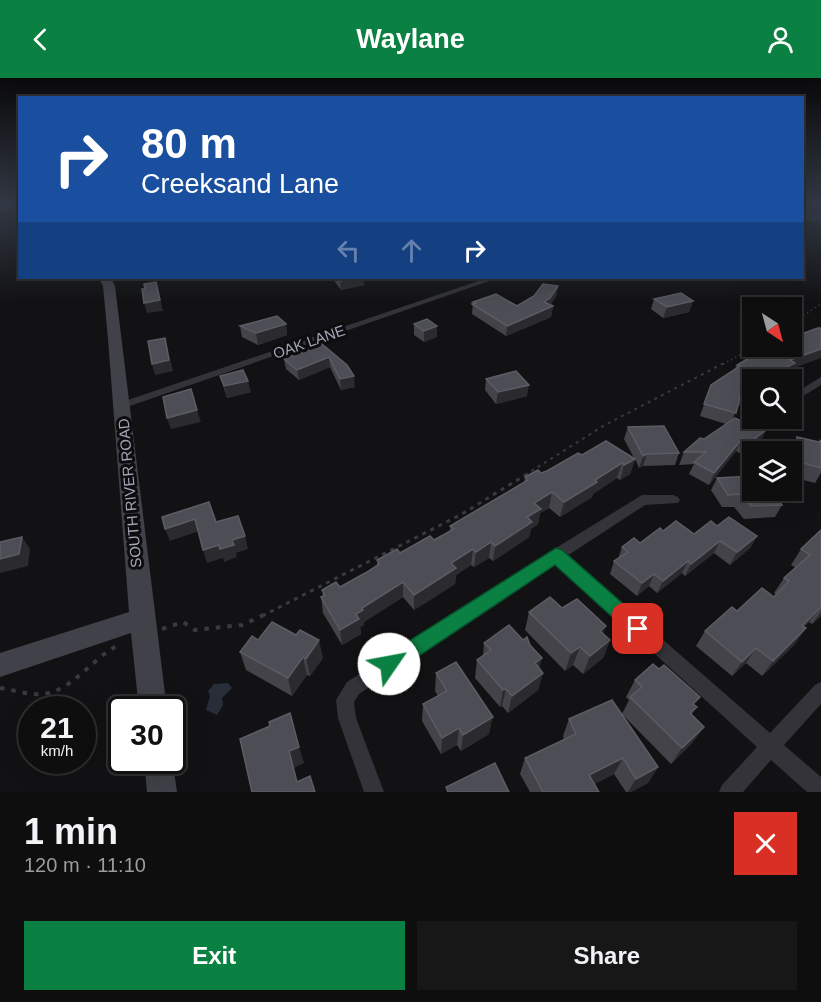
<!DOCTYPE html>
<meta charset="utf-8">
<style>
:root{--surface:#0e0e0f;--page:#171718;--text:#f1f3f6;--muted:#9b9c9e;--line:#2e2e2f;--accent:#0b8043}
body{margin:0;font-family:Helvetica,sans-serif;background:var(--page);color:var(--text);height:100vh;display:flex;flex-direction:column;font-size:22px;white-space:nowrap}
*{box-sizing:border-box;margin:0}
p{font-size:20px;color:var(--muted)}
.icon{flex:none;width:33px;height:33px;fill:none;stroke:currentColor;stroke-width:2;stroke-linecap:round;stroke-linejoin:round}
.map{position:relative;height:714px;overflow:hidden}
.sheet{display:flex;flex-direction:column;background:var(--surface);flex:1}
.sheet>*{flex:none}
.guide{position:absolute;left:18px;top:18px;width:786px;height:183px;border-radius:0px;box-shadow:0 6px 24px #0002,0 0 0 2px var(--line);background:#1a4fa0;color:#fff;overflow:hidden}
.needle{width:39px;rotate:144deg}
.tools{position:absolute;left:742px;top:219px;display:grid;gap:12px}
.tools a{display:grid;place-items:center;width:60px;height:60px;border-radius:0px;background:var(--surface);box-shadow:0 6px 24px #0002,0 0 0 2px var(--line);font-size:30px}
.speed{position:absolute;left:18px;top:618px;display:flex;gap:12px;font-size:30px;font-weight:700;text-align:center}
.speed>*{display:grid;place-content:center;width:78px;height:78px;border-radius:50%;background:var(--surface);box-shadow:0 6px 24px #0002,0 0 0 2px var(--line);line-height:1}
.speed small{font-size:15px;font-weight:400}
.speed .limit{border:3px solid #111;border-radius:9px;background:#fff;color:#111}
.pin{position:absolute;display:grid;place-items:center;width:51px;height:51px;color:#fff;margin:-26px;border-radius:12px;box-shadow:0 3px 9px #0006}
.me{position:absolute;width:66px;margin:-33px;rotate:57deg;stroke-linejoin:round;filter:drop-shadow(0 0 4px #0008)}
.turn{display:flex;align-items:center;gap:21px;height:126px;padding:0 24px;font-size:27px}
.turn .icon{width:78px;height:78px;stroke-width:2.5}
.turn b{display:block;font-size:42px;line-height:51px}
.lanes{display:flex;align-items:center;height:57px;padding:0 24px;background:#0003;justify-content:center;gap:30px;direction:ltr}
.lanes .off{opacity:.35}
.round{display:grid;place-items:center;flex:none;width:63px;height:63px;border-radius:0px;background:var(--page)}
.overview{display:flex;align-items:center;justify-content:space-between;height:102px;padding:0 24px}
h1{font-size:36px;font-weight:600;line-height:45px}
.cta{display:flex;gap:12px;margin-top:auto;padding:12px 24px}
.cta a{flex:1;height:69px;border-radius:0px;background:var(--accent);color:#fff;font-size:24px;font-weight:600;line-height:69px;text-align:center}
.cta a+a{background:var(--page);color:var(--text)}
header{display:flex;justify-content:space-between;align-items:center;height:78px;padding:0 24px;background:var(--accent);color:#fff;font-size:27px;font-weight:600}
.map>svg:first-child{display:block}
</style>
<header><svg class="icon" aria-label="back" viewBox="0 0 24 24"><path d="M15 5l-7 7 7 7"/></svg>Waylane<svg class="icon" aria-label="person" viewBox="0 0 24 24"><circle cx="12" cy="8" r="4"/><path d="M4 21q1-7 8-7t8 7"/></svg></header>
<div class="map">
<svg width="821" height="714" viewBox="0 0 821 714">
<rect width="100%" height="100%" fill="#121214"/>
<!-- water -->
<path fill="#282e38" d="M228,605L232,610L222,620L223,627L217,637L206,632L210,618L208,613L214,606Z"/>
<g fill="none" stroke-linecap="round" stroke-linejoin="round">
<!-- river -->
<path fill="#282e38" fill-rule="evenodd" d="M802,133L821,137V145L802,141Z"/>
<!-- path-far3 -->
<g stroke="#393a40" stroke-width="1.5" stroke-dasharray="1.5 3" stroke-linecap="butt">
<path d="M792,245L821,226"/>
<path d="M723,286L757,268"/>
</g>
<!-- path-far2 -->
<path stroke="#393a40" stroke-width="2" stroke-dasharray="3 4.5" stroke-linecap="butt" d="M525,397L605,347L726,284"/>
<!-- path-far1 -->
<path stroke="#393a40" stroke-width="3" stroke-dasharray="4 5" stroke-linecap="butt" d="M262,538L462,436L527,396"/>
<!-- path -->
<g stroke="#393a40" stroke-width="4" stroke-dasharray="4.5 7" stroke-linecap="butt">
<path d="M162,551L183,544L195,552L242,547L266,536"/>
<path d="M0,610C14,612 28,617 42,616C73,613 91,581 117,568"/>
</g>
<!-- street -->
<g fill="#333339" fill-rule="evenodd">
<path d="M0,130L16,129L19,131L0,134Z"/>
<path d="M487,200H498L127,329H119L117,327L119,325Z"/>
<path d="M821,299V307L792,325V317Z"/>
<path d="M774,340H786L788,345L782,349L778,348Z"/>
<path d="M642,417H673L678,419L680,422L678,425L645,427L567,478L770,655L815,607L821,604V626L784,667L821,699V714H807L771,682L743,714H719L722,707L757,669L556,486L359,616L354,624L356,640L384,714H364L338,640L336,622L347,604L551,473Z"/>
</g>
<!-- secondary -->
<g fill="#414149" fill-rule="evenodd">
<path d="M6,126H18L20,136Z"/>
<path d="M99,200H111L115,208L167,632H139L131,555L0,599V575L129,534L108,261L103,208Z"/>
<path d="M172,679L177,714H147L144,682H172Z"/>
</g>
</g>
<!-- wall -->
<g fill="#434349">
<path d="M332,200H363L364,207L341,212Z"/>
<path d="M558,208L556,218L550,227L553,228L551,239L506,258L472,236L473,224L517,228Z"/>
<path d="M654,221L693,223L689,234L663,240L651,231Z"/>
<path d="M286,246L287,257L258,267L242,259L240,248Z"/>
<path d="M414,246L437,259L424,264L414,257Z"/>
<path d="M322,266L355,309L341,312L330,289L299,302L286,291L284,281Z"/>
<path d="M757,273L791,291L789,296L752,315L750,321L737,329L733,341L751,348L766,352L760,364L743,377L736,373L709,407L689,396L694,386L679,387L684,374L726,346L700,338L711,307L734,292L737,287L755,276Z"/>
<path d="M220,298L251,314L227,320Z"/>
<path d="M486,301L527,318L496,326L485,312Z"/>
<path d="M628,349L679,375L675,387L643,388L639,390L635,381L630,396L620,402L617,400L593,416L592,419L560,439L549,430L540,435L538,446L531,451L529,459L493,483L489,480L474,489L471,487L456,497L455,506L414,532L403,519L364,544V547L360,549L361,556L342,567L323,535L321,519L323,518L322,512L340,509L367,494L377,487V482L434,462L450,453V448L524,404L525,399L541,395L582,377L634,380L624,361Z"/>
<path d="M797,359L819,364L821,362V395L815,405L792,399V374H775L781,362L794,365Z"/>
<path d="M717,400L783,419L780,424L782,427L775,439L744,441L734,429H722L711,412Z"/>
<path d="M717,448L757,458L750,470L730,487L714,475L685,498L682,495L657,515L649,508L637,518L610,496L614,483L618,481L622,469L640,465L663,453L694,456Z"/>
<path d="M821,452V538L812,546L809,544L804,549L795,566L762,598L746,585L732,598L696,568L705,553L737,533L774,519L776,517L774,515L784,500L796,490L791,487L801,471Z"/>
<path d="M562,530L603,556L610,562L603,580L583,596L573,587L565,593L525,552L529,534Z"/>
<path d="M258,562L323,580L310,598L307,597L292,618L246,592L240,574Z"/>
<path d="M523,562L530,567L542,580L539,590L543,595L538,612L508,635L502,628L500,629L475,600L477,582L483,578L484,565Z"/>
<path d="M436,595L489,656L461,673L457,667L441,676L422,643L423,626L438,618L435,613Z"/>
<path d="M635,602L695,627L697,629L691,637L704,649L692,665L671,686L622,636L658,689L648,705L631,714H626L614,696L594,706L599,714H530L520,696L525,680L564,661L563,658L569,641L622,636L629,622L626,619Z"/>
</g>
<!-- shaded-wall -->
<g fill="#2b2b2f">
<path d="M356,200H363L364,207L341,212L340,203Z"/>
<path d="M156,204L163,233L147,235L144,225Z"/>
<path d="M558,208L556,218L549,230L553,228L551,239L506,258L507,248L544,224Z"/>
<path d="M693,223L689,234L663,240L667,229Z"/>
<path d="M286,246L287,257L258,267L256,255Z"/>
<path d="M437,248V259L424,264V253Z"/>
<path d="M165,260L173,293L155,297L152,286Z"/>
<path d="M821,271V280L791,291L789,296L779,302H762L790,282Z"/>
<path d="M329,279L330,289L299,302L297,292Z"/>
<path d="M354,298L355,309L341,312L340,301Z"/>
<path d="M248,303L251,314L227,320L224,308Z"/>
<path d="M753,306V315L750,321L735,331L740,319L751,307Z"/>
<path d="M529,307L527,318L496,326L498,314Z"/>
<path d="M197,332L201,344L171,351L167,340Z"/>
<path d="M766,352L760,364L743,377L749,365Z"/>
<path d="M742,361L736,373L709,407L714,395Z"/>
<path d="M647,376L643,388L639,390L643,378Z"/>
<path d="M635,381L630,396L620,402L624,387Z"/>
<path d="M622,385L617,400L593,416L592,419L560,439L564,424Z"/>
<path d="M552,414L549,430L540,435L538,446L531,451L529,459L493,483L495,468L534,425Z"/>
<path d="M195,441L199,453L170,463L165,451Z"/>
<path d="M245,458L248,471L236,475L232,462Z"/>
<path d="M757,458L750,470L730,487L737,474Z"/>
<path d="M22,459L30,471L28,488L0,495V481Z"/>
<path d="M720,463L714,475L685,498L691,486Z"/>
<path d="M491,464L489,480L474,489L476,474Z"/>
<path d="M219,467H234L237,479L224,484L223,480L207,485L203,472Z"/>
<path d="M473,471L471,487L456,497L455,506L414,532V517L451,485Z"/>
<path d="M688,483L682,495L657,515L663,503Z"/>
<path d="M654,496L649,508L637,518L642,505Z"/>
<path d="M403,504V519L364,544V547L360,549L361,556L342,567L340,552L362,530Z"/>
<path d="M821,529L809,544L791,563L802,548Z"/>
<path d="M821,534V538L812,546Z"/>
<path d="M606,548L599,566L600,553Z"/>
<path d="M806,550L795,566L762,598L773,583Z"/>
<path d="M319,562L323,580L310,598L306,581Z"/>
<path d="M610,562L603,580L583,596L590,578Z"/>
<path d="M580,569L573,587L565,593L571,575Z"/>
<path d="M756,570L746,585L732,598L742,584Z"/>
<path d="M303,579L307,597L292,618L288,600Z"/>
<path d="M542,580L537,598L535,585Z"/>
<path d="M543,595L538,612L508,635L512,618Z"/>
<path d="M506,611L502,628L500,629L503,612Z"/>
<path d="M493,639L489,656L461,673L463,657Z"/>
<path d="M704,649L692,665L671,686L682,670Z"/>
<path d="M459,650L457,667L441,676L442,660Z"/>
<path d="M299,669L304,685L294,690L301,714L289,673Z"/>
<path d="M623,680L614,696L581,713L589,697Z"/>
<path d="M658,689L648,705L631,714H628L636,701Z"/>
</g>
<!-- building -->
<g fill="#4d4e55" stroke="#5b5c64" stroke-width="1.5">
<path d="M338,200H356L340,203Z"/>
<path d="M156,204L160,222L144,225L142,211H145L144,206Z"/>
<path d="M543,206L558,208L550,220L544,224L553,228L507,248L472,226L476,225L473,224L496,216L517,228L534,218Z"/>
<path d="M681,215L693,223L667,229L654,221Z"/>
<path d="M277,238L286,246L256,255L240,248Z"/>
<path d="M427,241L437,248L424,253L414,246Z"/>
<path d="M818,250H821V271L790,282L795,285L762,302H753V306L751,307L753,308V311L740,319L736,335L704,326L711,307L740,288L737,287L759,274L757,273L766,268H792V259H793Z"/>
<path d="M165,260L169,282L152,286L148,263Z"/>
<path d="M322,266L347,287L354,298L340,301L329,279L297,292L284,281Z"/>
<path d="M243,292L248,303L224,308L220,298Z"/>
<path d="M516,293L529,307L498,314L486,301Z"/>
<path d="M191,311L197,332L167,340L163,319Z"/>
<path d="M735,340L751,348L754,346L766,352L749,365L742,361L714,395L694,384L706,374H684L700,360L704,361Z"/>
<path d="M664,348L679,375L647,376L643,378L628,349Z"/>
<path d="M797,359L819,364L821,362V390L792,382V374H781V362L797,365Z"/>
<path d="M606,363L635,381L624,387L622,385L595,402L597,404L564,424L552,414L534,425L541,431L527,439L532,444L495,468L491,464L476,474L473,471L451,485L456,490L414,517L403,504L362,530L363,532L356,536L359,541L340,552L321,519L325,517L322,512L336,504L340,509L367,494L379,486L377,482L397,471L400,475L430,458L434,462L454,451L450,448L528,402L525,399L538,392L541,395L547,393L578,375L582,377Z"/>
<path d="M753,398V412H778L783,419H776L782,427L751,428L741,416L728,417L717,400Z"/>
<path d="M209,424L216,444L238,438L245,458L232,462L234,467L220,471L219,467L203,472L195,441L165,451L162,439Z"/>
<path d="M729,439L757,458L737,474L720,463L691,486L688,483L663,503L654,496L642,505L614,483L628,474L622,469L634,460L640,465L660,450L663,453L676,443L694,456L711,443L717,448Z"/>
<path d="M821,452V529L802,548L806,550L773,583L756,570L742,584L705,553L732,529L737,533L762,510L774,519L789,503L784,500L810,477L801,471Z"/>
<path d="M22,459L19,476L0,481V464Z"/>
<path d="M550,519L562,530L577,521L606,548L600,553L610,562L590,578L580,569L571,575L529,534Z"/>
<path d="M272,544L296,557L300,552L319,562L306,581L303,579L288,600L240,574L252,558L258,562Z"/>
<path d="M509,547L523,562L527,559L530,567L542,580L535,585L543,595L512,618L506,611L503,612L477,582L491,572L484,565Z"/>
<path d="M456,584L493,639L463,657L459,650L442,660L423,626L447,613L436,595Z"/>
<path d="M653,586L659,591L664,587L700,619L693,626L697,629L690,635L704,649L682,670L630,619L642,609L635,602Z"/>
<path d="M612,622L658,689L636,701L623,680L589,697L599,714H543L525,680L576,656L569,641Z"/>
<path d="M290,635L299,669L289,673L297,704L310,698L315,714H252L240,661L270,648L269,644Z"/>
<path d="M495,685L509,714H448L446,709Z"/>
</g>
<!-- sky -->
<linearGradient id="sky" x2="0" y2="1"><stop stop-color="#0a0a0b"/><stop offset="0.56" stop-color="#333945"/><stop offset="1" stop-color="#333945" stop-opacity="0"/></linearGradient>
<rect width="821" height="226" fill="url(#sky)"/>
<!-- route -->
<path fill="#0b8043" stroke="#07532c" stroke-width="1.5" d="M556,470L562,472L645,545L648,551L645,557L638,560L632,557L555,487L396,593L389,596L382,593L379,586L382,580Z"/>
<g text-anchor="middle" stroke-width="6" stroke-linejoin="round" paint-order="stroke">
<!-- street labels -->
<g font-size="15" fill="#a2a5b5" stroke="#0d0d0f">
<text transform="translate(309 264) rotate(-19)" y="5">OAK LANE</text>
<text transform="translate(130 415) rotate(-95)" y="5">SOUTH RIVER ROAD</text>
</g>
</g>
</svg>
<div class="tools">
<a><svg class="needle" viewBox="-14 -14 28 28"><path d="M0-13l5 13h-10z" fill="#e53935"/><path d="M0 13l5-13h-10z" fill="#9b9c9e"/></svg></a>
<a><svg class="icon" aria-label="search" viewBox="0 0 24 24"><circle cx="10" cy="10" r="6"/><path d="M15 15l6 6"/></svg></a>
<a><svg class="icon" aria-label="layers" viewBox="0 0 24 24"><path d="M12 4l9 5-9 5-9-5zM3 14l9 5 9-5"/></svg></a>
</div>
<div class="speed"><div>21<small>km/h</small></div><div class="limit">30</div></div>
<div class="pin" style="left:638px;top:551px;background:#d93025"><svg class="icon" aria-label="arrive" viewBox="0 0 24 24"><path d="M6 21V4h12l-3 4 3 4H6"/></svg></div>
<svg class="me" style="left:389px;top:586px" viewBox="-20 -20 40 40"><circle r="19" fill="#fff"/><path d="M0-13L10 11 0 6-10 11z" fill="#0b8043"/></svg>
<div class="guide">
<div class="turn"><svg class="icon" aria-label="right" viewBox="0 0 24 24"><path d="M7 20v-9h11M14 6l5 5-5 5"/></svg><div><b>80 m</b>Creeksand Lane</div></div>
<div class="lanes"><svg class="icon off" aria-label="left" viewBox="0 0 24 24"><path d="M17 20v-9H6M10 6l-5 5 5 5"/></svg><svg class="icon off" aria-label="ahead" viewBox="0 0 24 24"><path d="M12 20V5M6 11l6-6 6 6"/></svg><svg class="icon" aria-label="right" viewBox="0 0 24 24"><path d="M7 20v-9h11M14 6l5 5-5 5"/></svg></div>
</div>
</div>
<section class="sheet">
<div class="overview"><div><h1>1 min</h1><p>120 m · 11:10</p></div><a class="round" style="background:#d93025;color:#fff"><svg class="icon" aria-label="close" viewBox="0 0 24 24"><path d="M6 6l12 12M18 6L6 18"/></svg></a></div>
<div class="cta"><a>Exit</a><a>Share</a></div>
</section>
